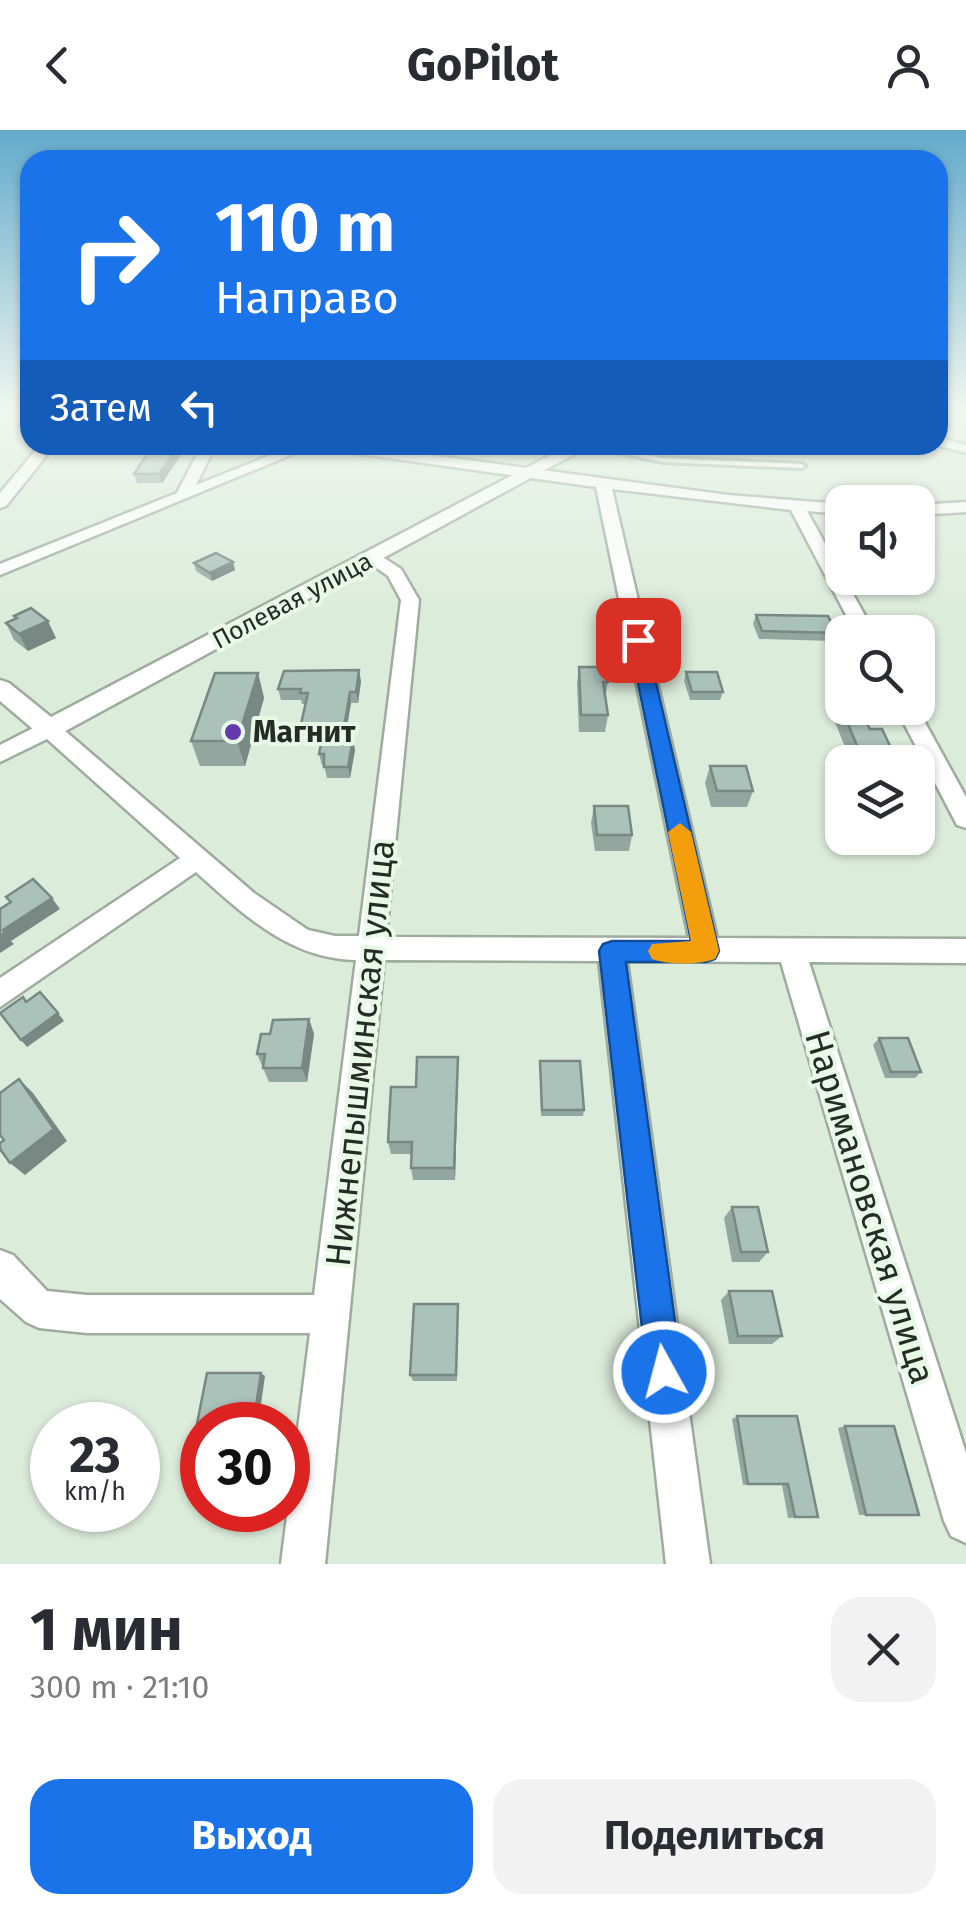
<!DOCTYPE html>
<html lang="ru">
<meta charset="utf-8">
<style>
:root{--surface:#fff;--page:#f2f2f3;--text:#2b2b33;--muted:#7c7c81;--accent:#1a73e8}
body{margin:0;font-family:"Fira Sans",sans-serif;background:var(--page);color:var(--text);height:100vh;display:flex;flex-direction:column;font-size:38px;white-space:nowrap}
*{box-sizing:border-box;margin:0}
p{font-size:32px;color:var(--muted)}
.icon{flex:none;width:55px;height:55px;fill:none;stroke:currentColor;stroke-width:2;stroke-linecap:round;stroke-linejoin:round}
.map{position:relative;height:1434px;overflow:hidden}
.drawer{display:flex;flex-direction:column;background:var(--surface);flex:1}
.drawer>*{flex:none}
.top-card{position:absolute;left:20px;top:20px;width:928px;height:305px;border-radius:30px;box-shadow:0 2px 8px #0004;background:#1a73e8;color:#fff;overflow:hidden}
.buttons{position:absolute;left:825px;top:355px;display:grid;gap:20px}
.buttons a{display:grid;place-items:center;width:110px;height:110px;border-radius:20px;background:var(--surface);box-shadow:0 2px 8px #0004;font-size:50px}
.speed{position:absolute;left:30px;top:1272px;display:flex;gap:20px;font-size:50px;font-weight:700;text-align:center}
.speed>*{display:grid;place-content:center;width:130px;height:130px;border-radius:50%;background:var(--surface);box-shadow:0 2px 8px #0004;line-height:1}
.speed small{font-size:25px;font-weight:400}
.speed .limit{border:15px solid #d22;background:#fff;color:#111}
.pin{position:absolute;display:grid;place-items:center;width:85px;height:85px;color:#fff;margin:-42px;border-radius:20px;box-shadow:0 5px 15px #0006}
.me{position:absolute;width:110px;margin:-55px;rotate:353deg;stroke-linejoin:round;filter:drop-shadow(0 0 8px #0008)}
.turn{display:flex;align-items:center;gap:35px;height:210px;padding:0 30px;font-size:45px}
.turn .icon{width:130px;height:130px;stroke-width:2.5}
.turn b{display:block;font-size:70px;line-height:85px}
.then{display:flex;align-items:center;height:95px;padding:0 30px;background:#0003;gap:20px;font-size:38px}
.round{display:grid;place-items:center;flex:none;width:105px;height:105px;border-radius:30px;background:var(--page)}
.headline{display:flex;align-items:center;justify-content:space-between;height:170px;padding:0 30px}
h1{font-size:60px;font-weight:700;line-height:75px}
.button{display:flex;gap:20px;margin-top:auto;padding:20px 30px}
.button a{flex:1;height:115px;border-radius:30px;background:var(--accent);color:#fff;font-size:40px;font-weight:700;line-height:115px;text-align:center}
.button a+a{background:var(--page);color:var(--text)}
header{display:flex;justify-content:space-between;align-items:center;height:130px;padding:0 30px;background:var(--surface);font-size:45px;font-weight:700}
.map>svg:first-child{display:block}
</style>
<header><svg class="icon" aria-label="back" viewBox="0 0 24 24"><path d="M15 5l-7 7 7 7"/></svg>GoPilot<svg class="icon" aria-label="person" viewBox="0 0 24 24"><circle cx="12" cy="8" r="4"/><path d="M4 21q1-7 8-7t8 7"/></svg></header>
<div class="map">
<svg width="966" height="1434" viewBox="0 0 966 1434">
<rect width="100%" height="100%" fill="#dcecdb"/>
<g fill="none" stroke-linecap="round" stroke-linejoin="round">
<defs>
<path id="service" d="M583,315H598L663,328L801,334L805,336L801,338L663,332Z"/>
<g id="minor">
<path d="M938,307L966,315V323L937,315Z"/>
<path d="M40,315H55L6,376L0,378V363Z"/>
<path d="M202,315H216L196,355L296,315H315L0,445V434L177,363Z"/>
<path d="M317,315H355L728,365L842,374V384L807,381L874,502H855L791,380L612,359L717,808L966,809V833L809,832L966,1323V1413L951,1406L944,1391L781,832L627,831L710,1434H666L599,831L384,830L325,1434H281L310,1203H87L39,1198L26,1192L0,1169V1120L13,1125L47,1161L87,1165H314L356,830C290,829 244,785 196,742L0,877V848L180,728L47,609L0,632V615L41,594H57L254,763L308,800L335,806H359L401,470L388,446L363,428L378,424L401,439L419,470L386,807L689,808L596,357L324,319Z"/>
<path d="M966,372V382L918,385V375Z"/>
<path d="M896,578H917L966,667V698L957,695Z"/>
</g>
<path id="tertiary" d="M570,315H591L58,605H40L0,571V550L9,553L51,587Z"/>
</defs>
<!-- service casing -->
<use href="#service" stroke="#9dac9c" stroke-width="6"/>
<!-- minor casing -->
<use href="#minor" stroke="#9dac9c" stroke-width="5"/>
<!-- tertiary casing -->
<use href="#tertiary" stroke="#9dac9c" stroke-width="5"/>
<!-- service -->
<use href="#service" fill="#fff" fill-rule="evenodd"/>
<!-- minor -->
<use href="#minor" fill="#fff" fill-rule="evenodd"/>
<!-- tertiary -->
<use href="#tertiary" fill="#fff" fill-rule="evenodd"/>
</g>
<!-- wall -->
<g fill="#93a7a1">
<path d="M153,315H185L186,318L162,353H137L134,344Z"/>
<path d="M233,432L235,440L212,451L196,441L194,433Z"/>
<path d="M756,485L837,503L834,511L759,509L753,494Z"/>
<path d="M14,486L56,508L28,521L14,510L6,493L15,489Z"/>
<path d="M579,537L608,552L605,568L608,585L605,602H579L577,554Z"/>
<path d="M686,542L723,562L720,570H690L684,551Z"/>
<path d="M258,543L264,568L245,636H200L191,611Z"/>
<path d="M361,551L358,573H351L345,609L355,620L350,648H327L324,635H322L319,624L323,605H303L301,594L306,574H302L301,570H281L278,559Z"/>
<path d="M835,563L870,599L891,618L884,632H851L829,577Z"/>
<path d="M710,636L753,661L747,677H711L705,653Z"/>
<path d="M918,644L930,663L920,680H918Z"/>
<path d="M594,676L632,705L629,721H595L591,693Z"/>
<path d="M890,708H918L922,716L916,724H898Z"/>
<path d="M309,889L314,904L307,952H269L257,924L270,904Z"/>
<path d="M879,908L921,942L915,948H885L873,915Z"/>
<path d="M540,931L584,980L583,986H541Z"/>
<path d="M458,941L455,1050H413L411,1038L412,1024H391L388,1012L416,957Z"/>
<path d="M732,1077L768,1122L759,1132H732L724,1088Z"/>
<path d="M729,1161L782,1206L772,1214H729L721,1170Z"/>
<path d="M458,1174L457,1251H413L410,1245Z"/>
<path d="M737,1286L818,1387L788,1388L782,1355H743L732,1289Z"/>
<path d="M845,1296L919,1385H859L838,1298Z"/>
</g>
<!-- shaded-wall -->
<g fill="#788883">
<path d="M179,315H185L186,318L162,353L159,344Z"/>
<path d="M233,432L235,440L212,451L210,443Z"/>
<path d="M48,491L56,508L28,521L19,504Z"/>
<path d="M359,540L361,551L358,573L356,562Z"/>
<path d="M258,543L264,568L245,636L237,611Z"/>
<path d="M350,562L351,573L343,620L342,609Z"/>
<path d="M353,609L355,620L350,648L348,637Z"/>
<path d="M52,768L60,779L11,811L14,814L0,823V806L3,800Z"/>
<path d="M58,883L64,891L27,917L21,910Z"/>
<path d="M309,889L314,904L307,952L302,938Z"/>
<path d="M458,927V941L455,1050L454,1038Z"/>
<path d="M19,949L33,963L67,1011L25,1045L10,1033Z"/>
<path d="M261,1243L265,1246L258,1295H253Z"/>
</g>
<!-- building -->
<g fill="#abc2bb" stroke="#788883" stroke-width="2.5">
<path d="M153,315H179L159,344H134Z"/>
<path d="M216,423L233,432L210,443L194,433Z"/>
<path d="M31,478L48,491L19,504L6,493L17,488L14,486Z"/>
<path d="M756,485L828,486L837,503L762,501Z"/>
<path d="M579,537H605L608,552H603L608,585H581Z"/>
<path d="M359,540L356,562H350L342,609H353L348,637H324V624H319L325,594H301L308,563H300L301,559H278L284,541Z"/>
<path d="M686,542H717L723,562H692Z"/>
<path d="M215,543H258L237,611H191Z"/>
<path d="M835,563H842V578H859L870,599H882L891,618H858Z"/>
<path d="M710,636H746L753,661H717Z"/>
<path d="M918,644H920L930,663H918Z"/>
<path d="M594,676H628L632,705H597Z"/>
<path d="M899,708H918L922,716H903Z"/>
<path d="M33,749L52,768L3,800L5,803L0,806V779L11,772L6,767Z"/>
<path d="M40,862L58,883L21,910L0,883L23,867L26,872Z"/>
<path d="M309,889L302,938H263L265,924H257L261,904H270L273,890Z"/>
<path d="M879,908H908L921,942H891Z"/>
<path d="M417,927H458L454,1038H411L412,1012H388L391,957H416Z"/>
<path d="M540,931H580L584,980H542Z"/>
<path d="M19,949L54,999L10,1033L0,1019V1013L4,1010L0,1005V963Z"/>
<path d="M732,1077H758L768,1122H741Z"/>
<path d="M729,1161H772L782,1206H738Z"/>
<path d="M414,1174H458L456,1245H410Z"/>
<path d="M207,1243H261L253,1295H202V1314H193Z"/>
<path d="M737,1286H797L818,1387H795L788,1354H748Z"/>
<path d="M845,1296H894L919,1385H866Z"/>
</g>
<!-- sky -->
<linearGradient id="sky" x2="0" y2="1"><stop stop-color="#63aacc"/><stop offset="0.58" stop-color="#eff6ef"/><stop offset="1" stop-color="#eff6ef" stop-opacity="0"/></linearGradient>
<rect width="966" height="482" fill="url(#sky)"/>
<!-- route -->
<path fill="#1a73e8" stroke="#114b97" stroke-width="2.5" d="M638,504L646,510L719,821L715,829L706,832H626L682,1242L677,1255L664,1260L652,1255L647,1242L599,821L603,814L612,811H691L629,510Z"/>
<!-- slow -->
<path fill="#f59e0b" d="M680,693L691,702L719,821L715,829C698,835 669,835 652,829L648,821L652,814L691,811L668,702Z"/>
<!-- markers -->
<circle fill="#6339b1" stroke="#e9f9e8" stroke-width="4" cx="233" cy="602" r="10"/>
<g text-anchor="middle" stroke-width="8" stroke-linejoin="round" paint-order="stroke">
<!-- far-street labels -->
<g font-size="25" fill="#252b25" stroke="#e9f9e8">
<text transform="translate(292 470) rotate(-28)" y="9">Полевая улица</text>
</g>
<!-- poi labels -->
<g font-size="30" font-weight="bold" fill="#252b25" stroke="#e9f9e8" text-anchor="start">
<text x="253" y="612">Магнит</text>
</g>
<!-- near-street labels -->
<g font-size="35" fill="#252b25" stroke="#e9f9e8">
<text transform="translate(360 923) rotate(-84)" y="12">Нижнепышминская улица</text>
<text transform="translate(870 1077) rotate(73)" y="12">Наримановская улица</text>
</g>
</g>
</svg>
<div class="buttons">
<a><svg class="icon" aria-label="sound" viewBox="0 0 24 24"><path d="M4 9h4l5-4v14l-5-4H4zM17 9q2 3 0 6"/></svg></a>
<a><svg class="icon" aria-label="search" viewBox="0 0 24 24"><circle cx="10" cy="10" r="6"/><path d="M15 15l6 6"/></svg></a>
<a><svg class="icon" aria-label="layers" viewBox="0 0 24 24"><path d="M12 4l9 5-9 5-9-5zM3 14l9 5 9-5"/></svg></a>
</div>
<div class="speed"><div>23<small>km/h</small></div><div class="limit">30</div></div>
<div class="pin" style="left:638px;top:510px;background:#d93025"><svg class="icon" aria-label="arrive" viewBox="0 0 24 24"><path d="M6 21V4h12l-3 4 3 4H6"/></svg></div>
<svg class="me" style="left:664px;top:1242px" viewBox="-20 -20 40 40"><circle r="17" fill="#1a73e8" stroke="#fff" stroke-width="3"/><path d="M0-11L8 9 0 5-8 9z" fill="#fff"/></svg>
<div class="top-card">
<div class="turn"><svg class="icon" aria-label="right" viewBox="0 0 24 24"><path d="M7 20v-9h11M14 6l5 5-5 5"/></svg><div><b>110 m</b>Направо</div></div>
<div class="then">Затем<svg class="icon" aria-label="left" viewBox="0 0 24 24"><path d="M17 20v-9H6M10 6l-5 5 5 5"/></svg></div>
</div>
</div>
<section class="drawer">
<div class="headline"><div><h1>1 мин</h1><p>300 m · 21:10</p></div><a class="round"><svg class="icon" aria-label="close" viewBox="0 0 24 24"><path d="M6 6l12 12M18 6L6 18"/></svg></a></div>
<div class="button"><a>Выход</a><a>Поделиться</a></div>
</section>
